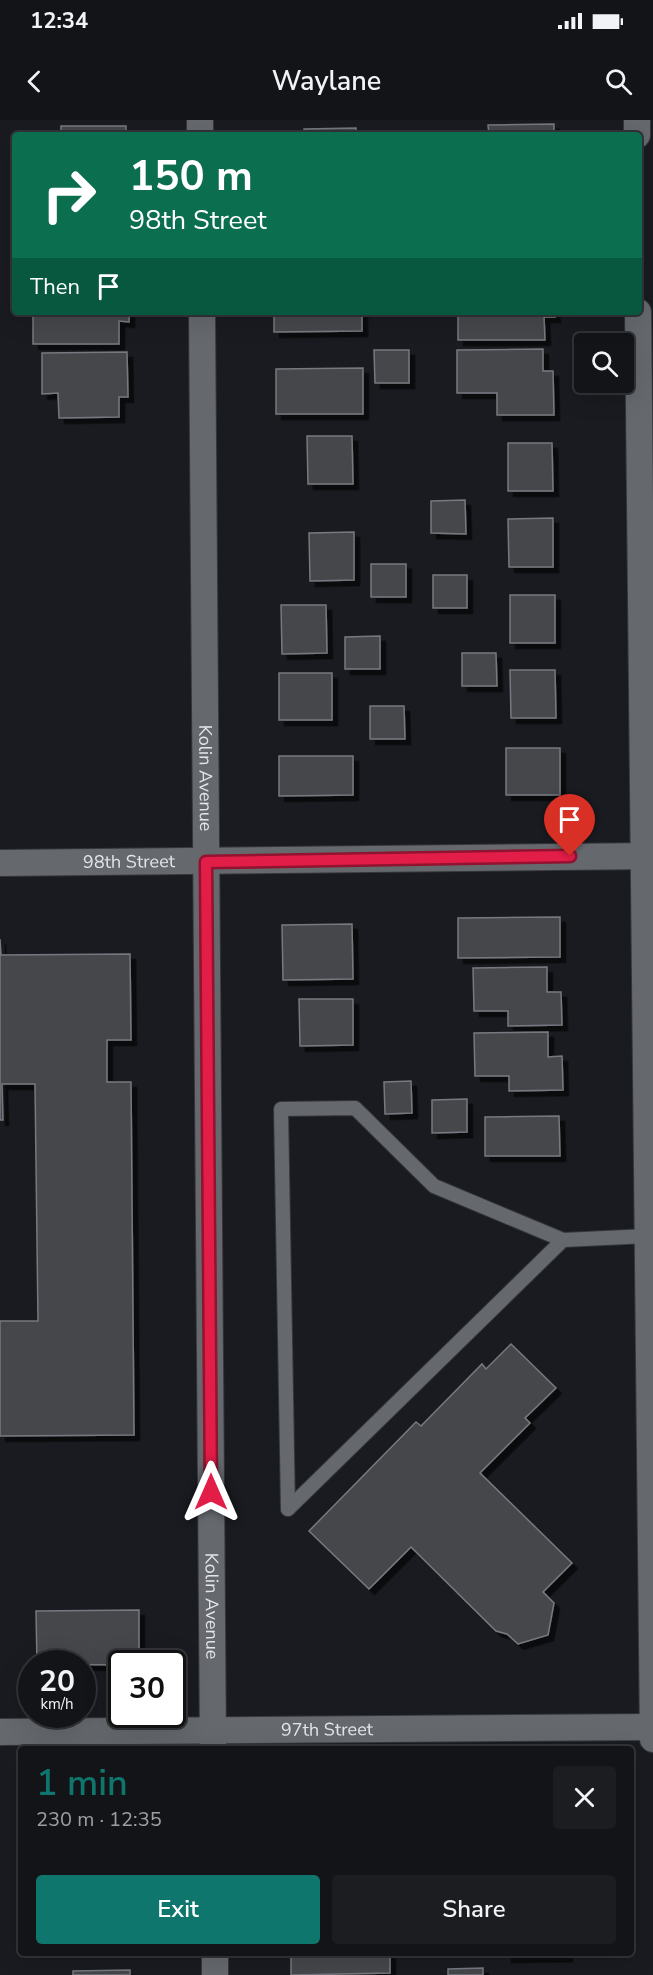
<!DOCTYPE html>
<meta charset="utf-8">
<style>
:root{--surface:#131418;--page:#1c1d21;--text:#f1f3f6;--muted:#9d9ea2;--line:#323337;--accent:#0f766e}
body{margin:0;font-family:"Nunito Sans",sans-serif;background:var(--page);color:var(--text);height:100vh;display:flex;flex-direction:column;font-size:22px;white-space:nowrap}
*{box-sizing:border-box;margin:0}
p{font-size:20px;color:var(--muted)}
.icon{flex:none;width:33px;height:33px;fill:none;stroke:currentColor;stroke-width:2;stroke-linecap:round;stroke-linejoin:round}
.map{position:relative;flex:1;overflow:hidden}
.panel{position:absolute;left:18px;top:1626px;width:616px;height:210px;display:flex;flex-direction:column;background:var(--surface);border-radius:6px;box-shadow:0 6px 24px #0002,0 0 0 2px var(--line)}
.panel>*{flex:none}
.guide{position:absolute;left:12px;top:12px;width:630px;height:183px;border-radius:6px;box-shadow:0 6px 24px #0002,0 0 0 2px var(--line);background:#0b6e4f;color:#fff;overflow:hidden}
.controls{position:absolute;left:574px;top:213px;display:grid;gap:12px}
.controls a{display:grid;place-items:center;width:60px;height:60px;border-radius:6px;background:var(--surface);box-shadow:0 6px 24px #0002,0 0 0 2px var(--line);font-size:30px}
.speed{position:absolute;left:18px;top:1530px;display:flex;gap:12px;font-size:30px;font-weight:700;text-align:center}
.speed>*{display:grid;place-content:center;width:78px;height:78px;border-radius:50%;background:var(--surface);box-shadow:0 6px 24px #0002,0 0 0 2px var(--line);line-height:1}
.speed small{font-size:15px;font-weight:400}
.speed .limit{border:3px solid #111;border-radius:9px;background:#fff;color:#111}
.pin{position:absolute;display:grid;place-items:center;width:51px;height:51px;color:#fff;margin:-62px -26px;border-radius:50% 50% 50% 0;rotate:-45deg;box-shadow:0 0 6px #0007}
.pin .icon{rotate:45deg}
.me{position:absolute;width:66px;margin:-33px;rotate:0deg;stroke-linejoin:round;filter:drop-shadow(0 0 4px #0008)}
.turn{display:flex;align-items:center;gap:21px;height:126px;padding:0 18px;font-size:27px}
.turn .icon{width:78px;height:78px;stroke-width:2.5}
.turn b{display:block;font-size:42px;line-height:51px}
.then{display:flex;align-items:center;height:57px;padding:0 18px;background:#0003;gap:12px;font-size:22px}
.round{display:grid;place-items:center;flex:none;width:63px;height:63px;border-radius:6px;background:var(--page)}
.head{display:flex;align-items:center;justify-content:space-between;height:102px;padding:0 18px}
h1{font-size:36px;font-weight:600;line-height:45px;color:var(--accent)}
.cta{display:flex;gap:12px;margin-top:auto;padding:12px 18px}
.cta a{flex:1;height:69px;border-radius:6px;background:var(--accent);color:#fff;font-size:24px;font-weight:600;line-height:69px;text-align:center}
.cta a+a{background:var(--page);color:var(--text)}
.status{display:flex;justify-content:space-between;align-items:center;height:42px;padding:0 30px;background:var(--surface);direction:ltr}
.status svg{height:16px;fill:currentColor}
header{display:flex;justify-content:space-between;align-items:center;height:78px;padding:0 18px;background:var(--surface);font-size:27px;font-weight:600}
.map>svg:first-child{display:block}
</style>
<div class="status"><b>12:34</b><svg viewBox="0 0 49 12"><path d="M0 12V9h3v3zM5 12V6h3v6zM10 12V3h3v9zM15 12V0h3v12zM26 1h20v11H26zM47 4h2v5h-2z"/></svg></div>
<header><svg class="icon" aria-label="back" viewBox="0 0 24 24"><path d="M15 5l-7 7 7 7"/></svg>Waylane<svg class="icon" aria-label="search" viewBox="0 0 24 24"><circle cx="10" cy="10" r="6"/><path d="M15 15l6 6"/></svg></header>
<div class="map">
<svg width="653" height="1855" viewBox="0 0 653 1855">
<defs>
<filter id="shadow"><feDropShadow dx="5.5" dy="5.5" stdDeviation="0" flood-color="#0009"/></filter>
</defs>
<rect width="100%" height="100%" fill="#191b20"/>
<!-- building -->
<g fill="#44474c" stroke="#76797f" stroke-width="1.5" filter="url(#shadow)">
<path d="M554,4V15H489L488,5Z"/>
<rect x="61" y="6" width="65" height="9"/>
<path d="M356,8V15H304V9Z"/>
<path d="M33,192H129V202L119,201V224H33Z"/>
<path d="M274,192H362V211L274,212Z"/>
<path d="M458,192H554L555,197H544L545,220H458Z"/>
<path d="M543,229V251H553L554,295H497V273H457V230Z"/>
<path d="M374,230H409V263H375Z"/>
<path d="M127,232L128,277H119V297L59,298L58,273L42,274V233Z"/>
<path d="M363,248V294H276V249Z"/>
<path d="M307,316H352L353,364H308Z"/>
<path d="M508,323H552L553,371H508Z"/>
<path d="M465,380L466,414L431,413V381Z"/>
<path d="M553,398V447H509L508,399Z"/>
<path d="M354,412V460L310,461L309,413Z"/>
<rect x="371" y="444" width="35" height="33"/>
<rect x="433" y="455" width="34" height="33"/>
<rect x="510" y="475" width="45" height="48"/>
<path d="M281,485H326L327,533L282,534Z"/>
<path d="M380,516V549H345V517Z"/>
<path d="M462,533H496L497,566H462Z"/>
<path d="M510,550H555L556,598H511Z"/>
<rect x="279" y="553" width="53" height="47"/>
<path d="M370,586H404L405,619H370Z"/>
<rect x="506" y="628" width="54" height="47"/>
<path d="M279,636H353V675L279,676Z"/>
<path d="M560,797V837L458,838V798Z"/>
<path d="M352,804L353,859L283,860L282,805Z"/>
<path d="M0,819L1,835L130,834L131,920H107V962H131L134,1315L0,1316V1201H38L35,964H2L3,1000H0Z"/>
<path d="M547,847V872H561L562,905L508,906V891H474L473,848Z"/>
<path d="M299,879H353V925L300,926Z"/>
<path d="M548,912V937L562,936L563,970L509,971V956H475L474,913Z"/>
<path d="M411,961L412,993L385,994L384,962Z"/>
<path d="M467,979V1012L432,1013V980Z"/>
<path d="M559,996L560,1036H485V997Z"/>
<path d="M511,1224L556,1268L525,1298L530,1303L480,1353L572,1443L543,1472L554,1483L548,1515L518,1524L507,1514L496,1511L411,1427L369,1469L309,1411L416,1302L421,1306L482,1244L486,1249Z"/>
<path d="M139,1490V1533H120V1545L37,1544L36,1491Z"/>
<path d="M302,1833H390V1853L291,1855V1836L302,1835Z"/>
<path d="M506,1833H567V1836L506,1837Z"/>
<path d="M483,1848V1855H448V1849Z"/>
<path d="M130,1850V1855H73V1851Z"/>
</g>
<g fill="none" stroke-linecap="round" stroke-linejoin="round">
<defs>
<g id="lane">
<path d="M288,1389L281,989L355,988L434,1066L563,1120L648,1116"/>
<path d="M288,1389L563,1120"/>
</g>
<g id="street">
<path d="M200,0V15"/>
<path d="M637,0V15"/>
<path id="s1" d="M202,192L213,1629"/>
<path d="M638,192L653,1619"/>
<path id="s2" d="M0,743L653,736"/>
<path id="s3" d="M0,1612L653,1607"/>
<path d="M215,1833V1855"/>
</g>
</defs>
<!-- lane casing -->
<use href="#lane" stroke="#36373a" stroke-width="16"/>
<!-- street casing -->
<use href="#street" stroke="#36373a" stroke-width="28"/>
<!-- lane -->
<use href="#lane" stroke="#65696e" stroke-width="14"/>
<!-- street -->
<use href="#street" stroke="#65696e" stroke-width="26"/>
</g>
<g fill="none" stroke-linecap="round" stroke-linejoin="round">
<defs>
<path id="route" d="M211,1372L206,742L570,736"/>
</defs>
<!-- route casing -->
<use href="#route" stroke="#92132f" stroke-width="15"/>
<!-- route -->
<use href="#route" stroke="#e11d48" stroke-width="10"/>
</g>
<g text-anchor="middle" stroke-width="6" stroke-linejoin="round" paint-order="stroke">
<!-- street labels -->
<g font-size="18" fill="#e3e5e8" stroke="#191b20">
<text dy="6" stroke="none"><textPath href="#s1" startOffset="466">Kolin Avenue</textPath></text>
<text dy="6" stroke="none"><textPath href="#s2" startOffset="129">98th Street</textPath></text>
<text dy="6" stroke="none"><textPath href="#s1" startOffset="1294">Kolin Avenue</textPath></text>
<text dy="6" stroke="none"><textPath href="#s3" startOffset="327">97th Street</textPath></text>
</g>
</g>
</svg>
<div class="controls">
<a><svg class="icon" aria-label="search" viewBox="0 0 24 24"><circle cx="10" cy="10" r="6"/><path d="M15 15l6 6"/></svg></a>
</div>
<div class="speed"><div>20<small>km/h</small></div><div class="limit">30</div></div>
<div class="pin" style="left:570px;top:736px;background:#d93025"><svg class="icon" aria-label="arrive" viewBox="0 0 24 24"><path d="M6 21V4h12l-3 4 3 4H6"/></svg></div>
<svg class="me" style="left:211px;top:1372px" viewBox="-20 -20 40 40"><path d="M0-17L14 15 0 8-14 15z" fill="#e11d48" stroke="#fff" stroke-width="4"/></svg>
<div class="guide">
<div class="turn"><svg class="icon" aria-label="right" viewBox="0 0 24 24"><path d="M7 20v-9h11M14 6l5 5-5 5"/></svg><div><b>150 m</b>98th Street</div></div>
<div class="then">Then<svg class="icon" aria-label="arrive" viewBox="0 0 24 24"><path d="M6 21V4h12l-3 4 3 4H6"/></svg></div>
</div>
<section class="panel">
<div class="head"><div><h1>1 min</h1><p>230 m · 12:35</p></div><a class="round"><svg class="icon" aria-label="close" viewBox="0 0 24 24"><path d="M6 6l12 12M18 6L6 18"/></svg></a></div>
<div class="cta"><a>Exit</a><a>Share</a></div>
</section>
</div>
